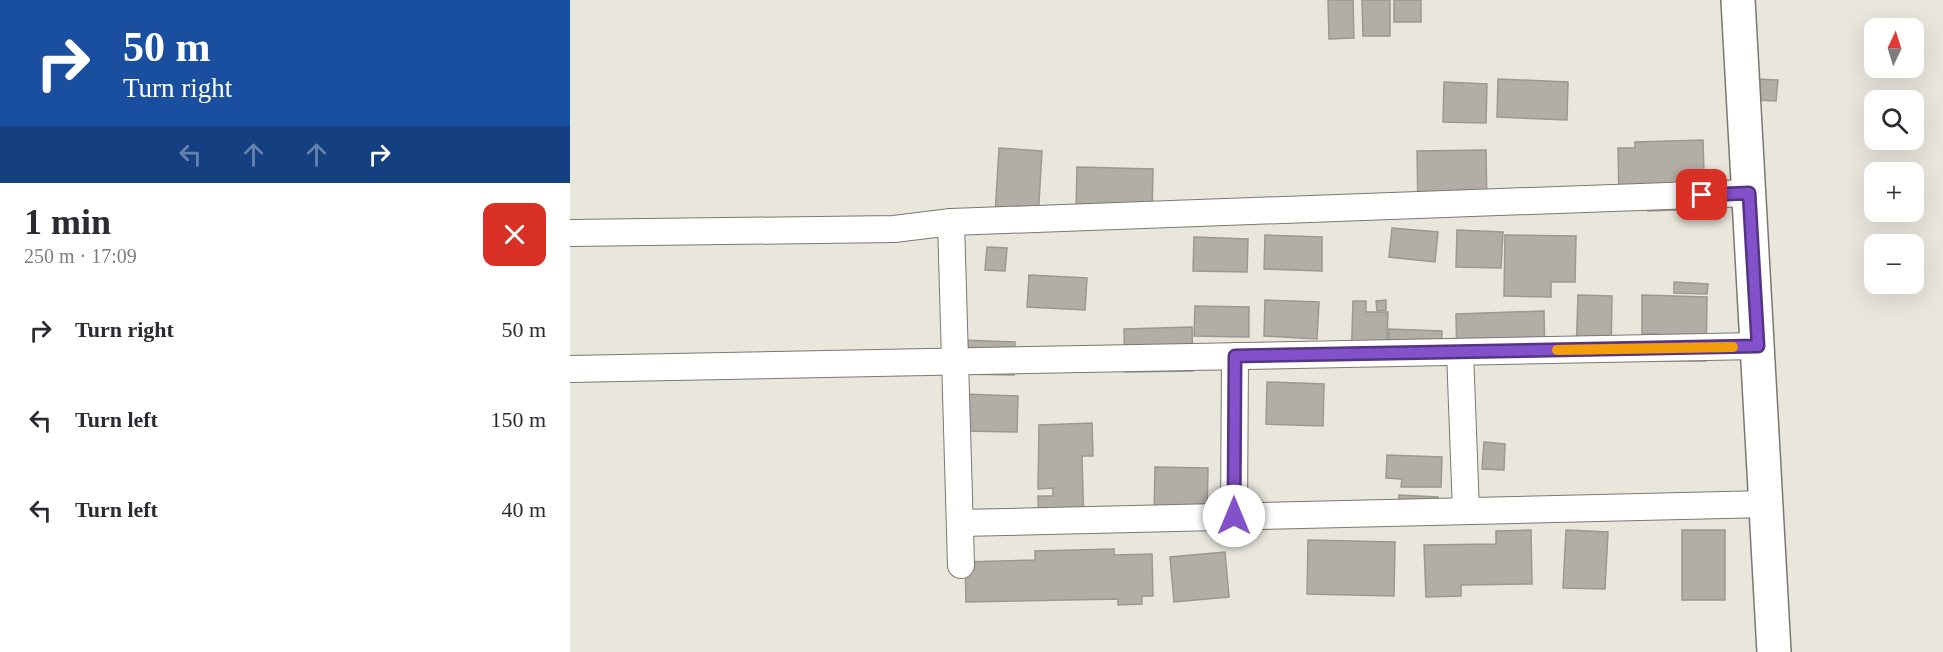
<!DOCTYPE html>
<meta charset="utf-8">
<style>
:root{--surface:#fff;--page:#f2f2f3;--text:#2b2b33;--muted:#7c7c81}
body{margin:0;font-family:Georgia,serif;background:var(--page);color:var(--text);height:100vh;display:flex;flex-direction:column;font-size:22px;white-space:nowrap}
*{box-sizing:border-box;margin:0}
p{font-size:20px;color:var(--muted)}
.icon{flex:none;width:33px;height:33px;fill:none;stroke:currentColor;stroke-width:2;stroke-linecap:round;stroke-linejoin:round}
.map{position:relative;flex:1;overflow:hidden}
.panel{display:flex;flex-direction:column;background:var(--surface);width:570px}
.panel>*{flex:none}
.guide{background:#1a4fa0;color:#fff;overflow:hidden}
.needle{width:39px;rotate:4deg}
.tools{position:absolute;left:1294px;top:18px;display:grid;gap:12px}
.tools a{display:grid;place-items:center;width:60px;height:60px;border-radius:12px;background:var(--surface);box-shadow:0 6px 24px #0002;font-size:30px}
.pin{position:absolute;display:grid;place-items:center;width:51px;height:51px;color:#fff;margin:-26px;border-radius:12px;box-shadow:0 3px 9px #0006}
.me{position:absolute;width:66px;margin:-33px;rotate:0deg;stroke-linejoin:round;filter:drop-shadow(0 0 4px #0008)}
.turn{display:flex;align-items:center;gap:21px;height:126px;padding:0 24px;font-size:27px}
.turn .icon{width:78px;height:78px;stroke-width:2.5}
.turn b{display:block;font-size:42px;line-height:51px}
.lanes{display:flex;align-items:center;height:57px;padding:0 24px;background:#0003;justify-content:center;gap:30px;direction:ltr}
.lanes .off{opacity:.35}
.round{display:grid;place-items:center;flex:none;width:63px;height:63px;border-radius:12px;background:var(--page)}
.overview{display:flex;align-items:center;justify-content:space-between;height:102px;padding:0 24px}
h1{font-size:36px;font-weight:700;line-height:45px}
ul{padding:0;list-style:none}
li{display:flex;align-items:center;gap:18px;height:90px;padding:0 24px}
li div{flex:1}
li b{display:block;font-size:22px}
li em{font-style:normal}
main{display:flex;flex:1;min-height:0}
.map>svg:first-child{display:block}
</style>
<main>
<section class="panel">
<div class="guide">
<div class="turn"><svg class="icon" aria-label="right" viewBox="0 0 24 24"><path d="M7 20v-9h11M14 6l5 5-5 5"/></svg><div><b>50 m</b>Turn right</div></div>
<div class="lanes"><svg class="icon off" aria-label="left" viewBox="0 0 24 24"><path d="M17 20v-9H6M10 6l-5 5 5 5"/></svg><svg class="icon off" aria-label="ahead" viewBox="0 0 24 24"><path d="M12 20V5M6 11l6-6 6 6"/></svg><svg class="icon off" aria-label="ahead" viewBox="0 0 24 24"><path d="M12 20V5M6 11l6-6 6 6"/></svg><svg class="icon" aria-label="right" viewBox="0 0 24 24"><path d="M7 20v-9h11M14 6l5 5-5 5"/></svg></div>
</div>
<div class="overview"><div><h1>1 min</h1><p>250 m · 17:09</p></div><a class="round" style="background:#d93025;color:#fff"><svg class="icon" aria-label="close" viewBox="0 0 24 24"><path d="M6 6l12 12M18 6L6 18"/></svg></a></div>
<ul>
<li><svg class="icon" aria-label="right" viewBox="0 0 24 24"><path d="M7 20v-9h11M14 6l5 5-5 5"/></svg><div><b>Turn right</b></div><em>50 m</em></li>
<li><svg class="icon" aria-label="left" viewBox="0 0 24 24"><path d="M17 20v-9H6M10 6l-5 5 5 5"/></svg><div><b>Turn left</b></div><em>150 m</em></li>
<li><svg class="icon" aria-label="left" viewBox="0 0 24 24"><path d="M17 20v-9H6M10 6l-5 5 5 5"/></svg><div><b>Turn left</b></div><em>40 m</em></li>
</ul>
</section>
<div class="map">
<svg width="1373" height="652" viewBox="0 0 1373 652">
<rect width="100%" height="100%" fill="#e9e6dc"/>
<!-- building -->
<g fill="#b2aea6" stroke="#9b9890" stroke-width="1.5">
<path d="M758,0H783L784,38L759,39Z"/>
<path d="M792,0H820V36H793Z"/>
<rect x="824" y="0" width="27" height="22"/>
<path d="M928,79L998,82L997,120L927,117Z"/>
<path d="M1186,79L1208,80L1206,101L1185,100Z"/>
<path d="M874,82L917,84L916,123L873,122Z"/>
<path d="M1133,140L1135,209L1078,211L1077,195L1049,196L1048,148H1065V142Z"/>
<path d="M429,148L472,151L468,219L425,216Z"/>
<path d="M916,150L917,208L848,209L847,151Z"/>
<path d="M507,167L583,169L582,216L506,214Z"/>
<path d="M822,228L868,232L865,262L819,257Z"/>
<path d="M887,230L933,232L931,268L886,267Z"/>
<path d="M695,235L752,237V271L694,269Z"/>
<path d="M935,235L1006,236L1005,282H981V297L934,296Z"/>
<path d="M624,237L678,239L677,272L623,271Z"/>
<path d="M417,247L437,248L435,271L415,270Z"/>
<path d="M459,275L517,278L515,310L457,307Z"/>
<path d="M1104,282L1138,284L1137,294L1104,293Z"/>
<path d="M1008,295L1042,296L1041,357L1006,356Z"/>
<path d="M1072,295L1137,297L1136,361H1087L1088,334H1072Z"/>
<path d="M695,300L749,302L747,339L694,336Z"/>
<path d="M816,300V310L807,311L806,301Z"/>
<path d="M783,301H796V312H818L816,366L781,365Z"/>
<path d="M625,306L679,307V337L624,336Z"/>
<path d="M974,311L975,361L887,363L886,314Z"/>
<path d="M622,327L623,371L555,372L554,329Z"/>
<path d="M819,329L872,331L871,362L818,360Z"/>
<path d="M392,340L445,342L444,375L391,374Z"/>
<path d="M697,382L754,384L753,426L696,424Z"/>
<path d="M392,394L448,396L447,432L391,431Z"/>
<path d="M522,423L523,456H512L514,529L469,530L468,496H483V488L468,489L469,425Z"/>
<path d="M914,442L935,444L934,470L912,469Z"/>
<path d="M817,455L872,457L871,487H831L832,479L816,478Z"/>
<path d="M585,467L638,468L637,518L584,517Z"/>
<path d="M829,495L868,497V510L828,508Z"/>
<path d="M961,530L962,584L891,585V596L856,597L854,545L926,544V531Z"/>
<path d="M996,530L1038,532L1035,589L993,588Z"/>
<rect x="1112" y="530" width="43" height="70"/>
<path d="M738,540L825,542L824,596L737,594Z"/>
<path d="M544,549V555L582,554L583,596H572V604L548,605V599L396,602L395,562L465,560V551Z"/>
<path d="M655,552L659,597L604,602L600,557Z"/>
</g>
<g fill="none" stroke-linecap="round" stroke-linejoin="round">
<defs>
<g id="street">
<path d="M381,222L391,565"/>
<path d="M0,233L324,229L381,222L1179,193"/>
<path d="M890,352L896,511"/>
<path d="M0,369L1188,346"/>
<path d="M664,516L665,356"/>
<path d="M390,523L1197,504"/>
</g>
<path id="secondary" d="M1168,0L1204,652"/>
</defs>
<!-- street casing -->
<use href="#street" stroke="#7b786f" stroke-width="28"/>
<!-- secondary casing -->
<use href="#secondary" stroke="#7b786f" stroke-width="36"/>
<!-- street -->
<use href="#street" stroke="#fff" stroke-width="26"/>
<!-- secondary -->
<use href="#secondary" stroke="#fff" stroke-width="33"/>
</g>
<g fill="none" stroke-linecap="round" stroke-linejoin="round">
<defs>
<path id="route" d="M664,516L665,356L1188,346L1179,193L1132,195"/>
</defs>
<!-- route casing -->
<use href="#route" stroke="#553583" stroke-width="15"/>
<!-- route -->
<use href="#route" stroke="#8351c9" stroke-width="10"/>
<!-- slow -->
<path stroke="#f59e0b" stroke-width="10" d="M987,350L1163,347"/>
</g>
</svg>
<div class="tools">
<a><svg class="needle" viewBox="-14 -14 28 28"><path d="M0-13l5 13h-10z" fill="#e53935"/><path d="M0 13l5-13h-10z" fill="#7c7c81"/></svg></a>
<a><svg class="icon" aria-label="search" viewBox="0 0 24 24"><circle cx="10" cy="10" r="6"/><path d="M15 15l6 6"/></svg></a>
<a>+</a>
<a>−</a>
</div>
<div class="pin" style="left:1132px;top:195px;background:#d93025"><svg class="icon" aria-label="arrive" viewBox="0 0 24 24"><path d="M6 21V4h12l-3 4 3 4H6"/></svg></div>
<svg class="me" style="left:664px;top:516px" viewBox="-20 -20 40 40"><circle r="19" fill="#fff"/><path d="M0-13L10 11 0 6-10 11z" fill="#8351c9"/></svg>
</div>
</main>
